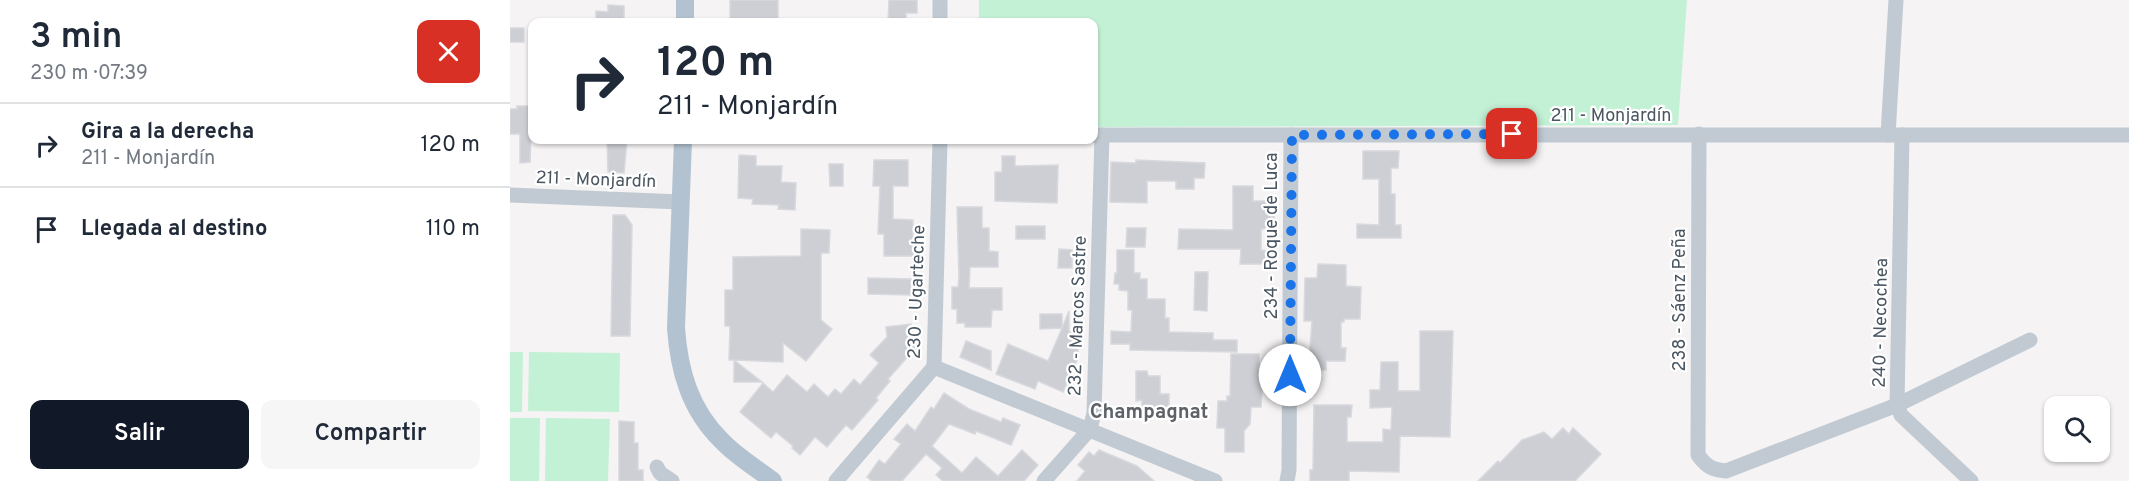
<!DOCTYPE html>
<html lang="es">
<meta charset="utf-8">
<style>
:root{--surface:#fff;--page:#f6f6f7;--text:#1f2937;--muted:#747a83;--line:#e0e1e3;--accent:#111827}
body{margin:0;font-family:Overpass,sans-serif;background:var(--page);color:var(--text);height:100vh;display:flex;flex-direction:column;font-size:22px;white-space:nowrap}
*{box-sizing:border-box;margin:0}
p{font-size:20px;color:var(--muted)}
.icon{flex:none;width:33px;height:33px;fill:none;stroke:currentColor;stroke-width:2;stroke-linecap:round;stroke-linejoin:round}
.map{position:relative;flex:1;overflow:hidden}
.sheet{display:flex;flex-direction:column;background:var(--surface);width:510px}
.sheet>*{flex:none}
.banner{position:absolute;left:18px;top:18px;width:570px;height:126px;border-radius:12px;box-shadow:0 2px 4px #0004;background:#fff;color:var(--text);overflow:hidden}
.controls{position:absolute;left:1534px;top:396px;display:grid;gap:12px}
.controls a{display:grid;place-items:center;width:66px;height:66px;border-radius:12px;background:var(--surface);box-shadow:0 2px 4px #0004;font-size:30px}
.pin{position:absolute;display:grid;place-items:center;width:51px;height:51px;color:#fff;margin:-26px;border-radius:12px;box-shadow:0 3px 9px #0006}
.me{position:absolute;width:66px;margin:-33px;rotate:0deg;stroke-linejoin:round;filter:drop-shadow(0 0 4px #0008)}
.turn{display:flex;align-items:center;gap:21px;height:126px;padding:0 30px;font-size:27px}
.turn .icon{width:78px;height:78px;stroke-width:2.5}
.turn b{display:block;font-size:42px;line-height:51px}
.round{display:grid;place-items:center;flex:none;width:63px;height:63px;border-radius:12px;background:var(--page)}
.head{display:flex;align-items:center;justify-content:space-between;height:102px;padding:0 30px}
h1{font-size:36px;font-weight:600;line-height:45px}
.primary-button{display:flex;gap:12px;margin-top:auto;padding:12px 30px}
.primary-button a{flex:1;height:69px;border-radius:12px;background:var(--accent);color:#fff;font-size:24px;font-weight:600;line-height:69px;text-align:center}
.primary-button a+a{background:var(--page);color:var(--text)}
ul{padding:0;list-style:none}
li{display:flex;align-items:center;gap:18px;height:84px;padding:0 30px;border-top:2px solid var(--line)}
li div{flex:1}
li b{display:block;font-size:22px}
li em{font-style:normal}
main{display:flex;flex:1;min-height:0}
.map>svg:first-child{display:block}
</style>
<main>
<section class="sheet">
<div class="head"><div><h1>3 min</h1><p>230 m · 07:39</p></div><a class="round" style="background:#d93025;color:#fff"><svg class="icon" aria-label="close" viewBox="0 0 24 24"><path d="M6 6l12 12M18 6L6 18"/></svg></a></div>
<ul>
<li><svg class="icon" aria-label="right" viewBox="0 0 24 24"><path d="M7 20v-9h11M14 6l5 5-5 5"/></svg><div><b>Gira a la derecha</b><p>211 - Monjardín</p></div><em>120 m</em></li>
<li><svg class="icon" aria-label="arrive" viewBox="0 0 24 24"><path d="M6 21V4h12l-3 4 3 4H6"/></svg><div><b>Llegada al destino</b></div><em>110 m</em></li>
</ul>
<div class="primary-button"><a>Salir</a><a>Compartir</a></div>
</section>
<div class="map">
<svg width="1619" height="481" viewBox="0 0 1619 481">
<rect width="100%" height="100%" fill="#f5f3f3"/>
<!-- green -->
<g fill="#c3f1d5">
<path d="M469,0H1177L1168,125L584,127V22H469Z"/>
<path d="M0,352H13L12,412H0Z"/>
<path d="M19,352L110,353L109,412L18,411Z"/>
<path d="M0,418H30L29,481H0Z"/>
<path d="M36,418L100,419L98,481H35Z"/>
</g>
<!-- building -->
<g fill="#cdcfd5" stroke="#d7d9de" stroke-width="1.5">
<path d="M220,0H268V19H260V22H220Z"/>
<path d="M379,0H407V13H396V22H378Z"/>
<path d="M98,5L114,6V22H86V11L98,12Z"/>
<rect x="0" y="28" width="14" height="14"/>
<path d="M7,106H22L20,162L10,163V134H0V109H7Z"/>
<path d="M97,140H117L114,173L98,172Z"/>
<path d="M853,151H889L888,168H881V194H885V225H891V238H847V224L869,225V179H853Z"/>
<path d="M229,155L246,156V166H272L271,182L286,183L285,210L268,209L269,205L242,204L243,199L228,198Z"/>
<path d="M492,156H505V166L548,165L547,203L485,201V172H492Z"/>
<path d="M364,160H398V186H383V219L403,220V237H406V256H374V234H368L370,186H363Z"/>
<path d="M626,160L695,163L694,178H684V189H666V181H637V203L600,202L601,162L626,163Z"/>
<path d="M319,164H333V186H320Z"/>
<path d="M723,186H743V201H764V229H751V250L762,251V261H755V264H730L731,249H668L669,229L723,230Z"/>
<path d="M447,207H472V228H479V251L488,252V267H460L459,288H492V310H482L481,327H455V323H447V309H442V287H448L449,277Z"/>
<path d="M103,215H115L122,225L120,336H101Z"/>
<rect x="506" y="226" width="29" height="13"/>
<path d="M617,228H636L635,247H616Z"/>
<path d="M291,229L320,230L319,253H311V320L322,329L296,361L273,343V362L224,360L252,382H224V360H219L220,326H215V290H223V257L291,256Z"/>
<path d="M549,249L562,250V268H548Z"/>
<path d="M607,250H624V273H630V279H637V299H655V318H659V332L703,333V340H727V352L620,350V344H601V331L621,332L622,310H618V291L609,290V284H604L605,273H607Z"/>
<path d="M808,264L836,265V286L851,287L850,319H834V322H831V348H836L835,361H816V370H801V363H799L802,321H794L795,278H807Z"/>
<path d="M685,272H698L697,311L684,310Z"/>
<path d="M358,278L401,279V295L358,294Z"/>
<path d="M559,311V332H568V358L553,392L528,381L525,389L486,374L498,344L538,361L552,328L530,329V314H552V328Z"/>
<path d="M401,324L402,341L406,340L408,353H401L378,379L380,381L366,398L368,400L342,430L336,425L317,447L305,437L290,455L282,448L283,446L266,432L261,438L230,412L253,383L263,392L277,375L297,392L304,384L318,397L325,389L331,394L344,379L350,385L369,363L360,355L377,337L376,327Z"/>
<path d="M910,331H943L940,437L890,436L889,472L839,471V481H800V470H803L804,405H842L841,417H837V442H873V429L881,430L882,407L860,408V390H870L871,362H888V391H910Z"/>
<path d="M456,341L481,351V370L450,357Z"/>
<path d="M721,354H749V376H753L751,407H741L740,424L734,431V452H715V428H707L708,401H717V396H720Z"/>
<path d="M626,371H637L638,376H650V394H659V409H632V400L626,401Z"/>
<path d="M434,393L459,409L491,422L493,418L510,425L501,445L466,431L465,434L439,424L422,446L452,473L466,457L488,476L512,450L528,465L514,481H433L426,475L432,468L416,454L392,481H362L357,477L369,460L375,464L391,444L384,439L397,424L405,431L421,407L424,409Z"/>
<path d="M109,421L124,422V443H128V470H133V481H109Z"/>
<path d="M1053,428L1059,434L1063,428L1091,454L1065,481H968L988,461L990,463L1012,440L1034,432L1042,439Z"/>
<path d="M589,450L627,466L644,481H567L575,471L568,465L579,452L584,456Z"/>
</g>
<g fill="none" stroke-linecap="round" stroke-linejoin="round">
<!-- minor -->
<g stroke="#c1cad2" stroke-width="15">
<path d="M430,0V22"/>
<path d="M1189,134L1188,455C1196,466 1202,470 1216,471L1387,405L1520,340"/>
<path d="M584,135H1619"/>
<path d="M1378,135L1386,0"/>
<path d="M1392,135L1387,405L1391,415L1461,481"/>
<path d="M0,195L171,202"/>
<path d="M424,367L705,481"/>
<path d="M147,467L150,473L162,481"/>
<path d="M326,481L424,367L430,140"/>
<path d="M534,481L580,429L584,413L592,135"/>
<path d="M777,481L779,470L781,135"/>
</g>
<!-- major -->
<g stroke="#b3c2d1" stroke-width="18">
<path d="M175,22V0"/>
<path d="M173,140L166,328C169,371 180,410 212,441C226,456 246,468 263,481"/>
</g>
</g>
<g fill="none" stroke-linecap="round" stroke-linejoin="round">
<!-- route -->
<path stroke="#1a73e8" stroke-width="10" stroke-dasharray="0 18" d="M780,375L782,135L1002,134"/>
</g>
<g text-anchor="middle" stroke-width="4.5" stroke-linejoin="round" paint-order="stroke">
<!-- street labels -->
<g font-size="18" fill="#4a5661" stroke="#fff">
<text x="1101" y="121">211 - Monjardín</text>
<text transform="translate(86 179) rotate(2)" y="6">211 - Monjardín</text>
<text transform="translate(761 236) rotate(-90)" y="6">234 - Roque de Luca</text>
<text transform="translate(406 292) rotate(-88)" y="6">230 - Ugarteche</text>
<text transform="translate(1169 300) rotate(-90)" y="6">238 - Sáenz Peña</text>
<text transform="translate(567 316) rotate(-88)" y="6">232 - Marcos Sastre</text>
<text transform="translate(1370 323) rotate(-89)" y="6">240 - Necochea</text>
</g>
<!-- neighbourhood labels -->
<g font-size="20" font-weight="bold" fill="#5f6368" stroke="#fff">
<text x="639" y="418">Champagnat</text>
</g>
</g>
</svg>
<div class="controls">
<a><svg class="icon" aria-label="search" viewBox="0 0 24 24"><circle cx="10" cy="10" r="6"/><path d="M15 15l6 6"/></svg></a>
</div>
<div class="pin" style="left:1002px;top:134px;background:#d93025"><svg class="icon" aria-label="arrive" viewBox="0 0 24 24"><path d="M6 21V4h12l-3 4 3 4H6"/></svg></div>
<svg class="me" style="left:780px;top:375px" viewBox="-20 -20 40 40"><circle r="19" fill="#fff"/><path d="M0-13L10 11 0 6-10 11z" fill="#1a73e8"/></svg>
<div class="banner">
<div class="turn"><svg class="icon" aria-label="right" viewBox="0 0 24 24"><path d="M7 20v-9h11M14 6l5 5-5 5"/></svg><div><b>120 m</b>211 - Monjardín</div></div>
</div>
</div>
</main>
